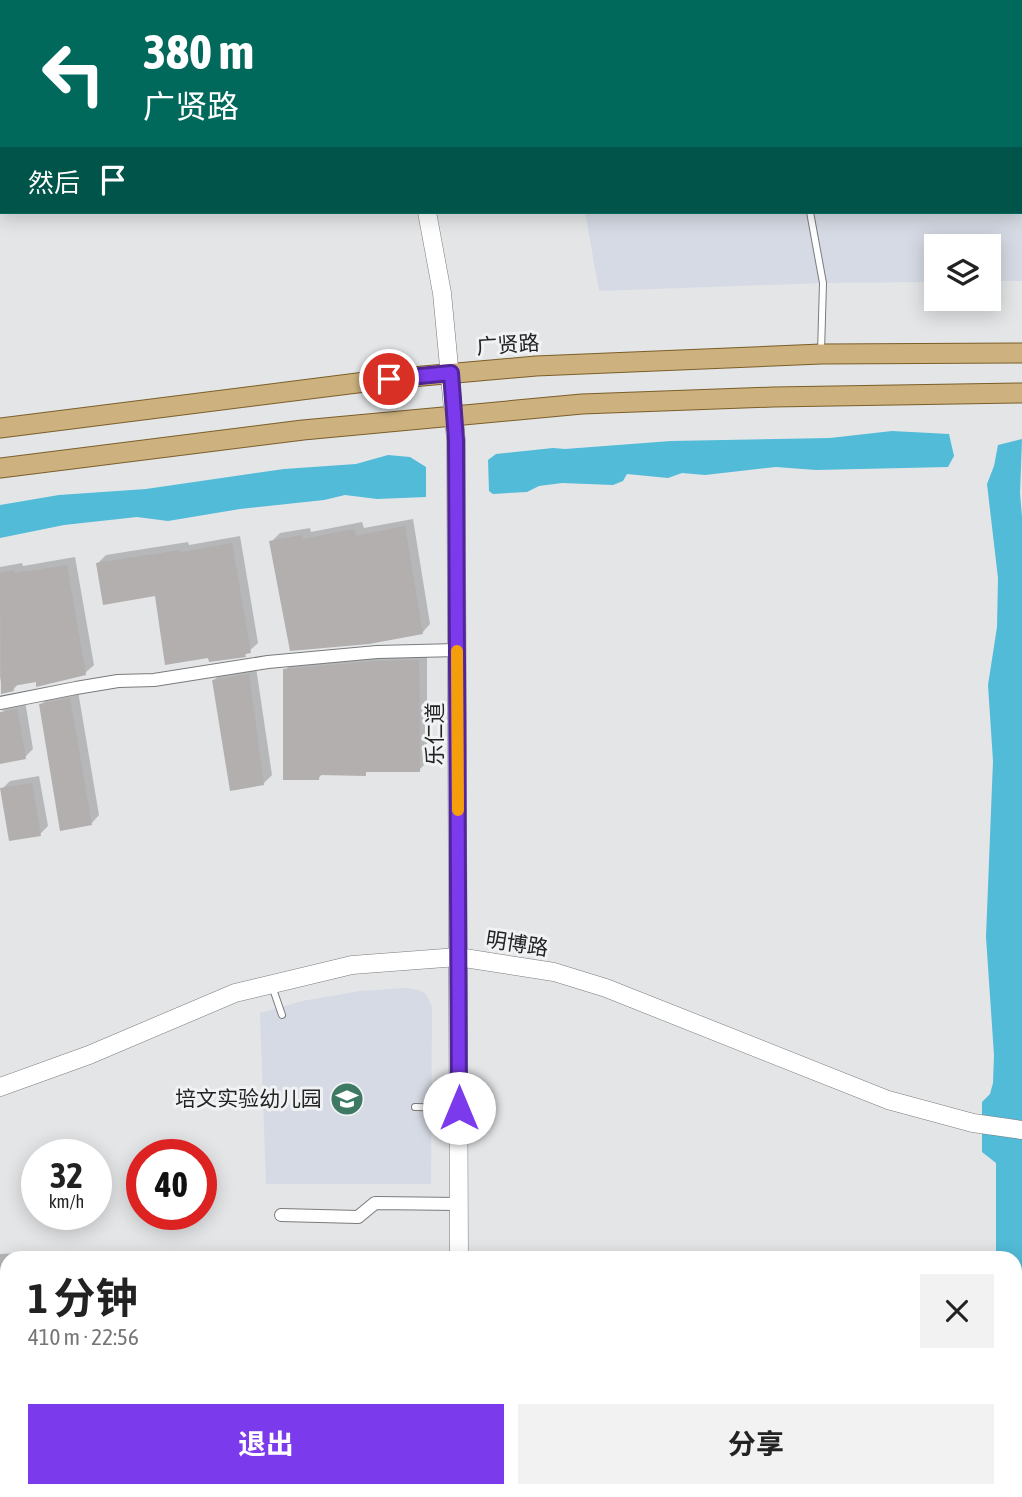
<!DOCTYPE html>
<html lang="zh">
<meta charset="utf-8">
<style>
:root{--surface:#fff;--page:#f2f2f2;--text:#222;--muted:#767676;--accent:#7c3aed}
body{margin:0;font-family:"Asap Condensed","Noto Sans SC",sans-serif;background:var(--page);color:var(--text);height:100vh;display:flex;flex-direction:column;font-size:26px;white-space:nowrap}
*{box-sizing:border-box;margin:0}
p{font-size:23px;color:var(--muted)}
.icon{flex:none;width:38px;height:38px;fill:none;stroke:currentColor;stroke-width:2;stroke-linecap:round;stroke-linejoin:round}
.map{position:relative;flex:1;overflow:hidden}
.sheet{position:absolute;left:0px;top:1251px;width:1022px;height:247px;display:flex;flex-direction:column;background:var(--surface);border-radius:21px 21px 0 0;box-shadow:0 4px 18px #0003}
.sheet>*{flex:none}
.hud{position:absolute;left:0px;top:0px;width:1022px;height:214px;box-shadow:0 4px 18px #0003;background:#00695c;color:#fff;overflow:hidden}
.buttons{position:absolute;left:924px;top:234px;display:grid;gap:14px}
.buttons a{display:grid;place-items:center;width:77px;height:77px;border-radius:0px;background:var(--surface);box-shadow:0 4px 18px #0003;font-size:35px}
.speed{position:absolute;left:21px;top:1139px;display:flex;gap:14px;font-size:35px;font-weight:700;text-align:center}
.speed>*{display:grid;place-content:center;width:91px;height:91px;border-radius:50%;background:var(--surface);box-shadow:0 4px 18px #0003;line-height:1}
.speed small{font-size:18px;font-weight:400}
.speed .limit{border:10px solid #d22;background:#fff;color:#111}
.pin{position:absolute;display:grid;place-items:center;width:60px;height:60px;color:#fff;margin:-30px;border:4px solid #fff;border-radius:50%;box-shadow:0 2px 7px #0007}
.me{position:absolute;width:77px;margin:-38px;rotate:0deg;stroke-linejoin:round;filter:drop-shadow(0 0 5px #0008)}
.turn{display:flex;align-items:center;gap:24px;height:147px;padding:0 28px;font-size:32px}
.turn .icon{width:91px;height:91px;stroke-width:2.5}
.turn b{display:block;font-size:49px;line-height:60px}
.then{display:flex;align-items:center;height:66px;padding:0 28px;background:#0003;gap:14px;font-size:26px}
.round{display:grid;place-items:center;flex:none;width:74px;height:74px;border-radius:0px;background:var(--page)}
.overview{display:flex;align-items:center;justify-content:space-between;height:119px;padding:0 28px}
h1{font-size:42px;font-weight:700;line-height:52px}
.cta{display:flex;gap:14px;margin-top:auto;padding:14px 28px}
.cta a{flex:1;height:80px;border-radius:0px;background:var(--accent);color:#fff;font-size:28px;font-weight:700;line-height:80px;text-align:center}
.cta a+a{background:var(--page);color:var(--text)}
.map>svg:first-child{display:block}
</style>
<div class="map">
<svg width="1022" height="1497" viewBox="0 0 1022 1497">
<rect width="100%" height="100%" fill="#e3e5e7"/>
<!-- built -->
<g fill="#d6dae4">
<path d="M0,0H370L371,2H2L0,147Z"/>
<path d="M546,0H1022V281H989V247H936V282L823,283L599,291L585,212H1020V2Z"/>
<path d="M406,988L418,990L426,994L432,1007L431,1184H266L260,1013L302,1001L360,991Z"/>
</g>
<!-- water -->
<g fill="#51bbd8">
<path d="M892,431L949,434L954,456L948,467L816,470L776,467L705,475L682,473L668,478L627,474L623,481L613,485L562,483L539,486L527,492L493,494L489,491L488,460L496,454L553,448L565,449L671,441L830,438Z"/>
<path d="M1022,439L1020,493L1022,517V1497H997V1491H1015V1258H996V1163L982,1152V1102L990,1094L993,1083L994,1055L986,937L993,761L988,685L997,627L998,578L987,484L994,466L998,445Z"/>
<path d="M388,455L410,457L426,467V497L377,499L345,495L324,500L240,509L168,521L137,517L64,525L0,538V505L59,495L146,489L284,469L356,464Z"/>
</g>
<!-- shadow -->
<g fill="#0003">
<path d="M0,0L9,2H2L0,125Z"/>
<rect x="23" y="0" width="37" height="2"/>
<rect x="81" y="0" width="98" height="2"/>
<path d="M198,0H344L341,2Z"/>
<rect x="861" y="0" width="122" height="2"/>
<path d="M413,519L430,624L422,633L271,542L280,533L310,528L311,532L362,522L364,528Z"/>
<path d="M240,536L258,643L245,655L156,594L98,563L106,555L188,542L189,545Z"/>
<path d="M75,557L94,665L85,673L19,683L13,690L3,692L0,677V567L22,563L23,566Z"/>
<path d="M427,652V762L419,770L323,773L318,779L285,670L294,662Z"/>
<path d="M256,667L272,775L263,784L214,680L222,672Z"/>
<path d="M78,691L99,815L91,824L41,705L49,696Z"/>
<path d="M0,699L25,701L33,749L25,757L0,762V713L9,714L0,709Z"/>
<path d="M39,776L48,826L40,834L2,789L10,781Z"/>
<path d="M21,1253L22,1258H7V1348L0,1349V1254Z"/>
<path d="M7,1367V1446L0,1447V1374Z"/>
</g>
<!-- building -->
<g fill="#b2afae">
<path d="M405,526L423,634L369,644L290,651L269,541L302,535L303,539L354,529L356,536Z"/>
<path d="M232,543L251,653L245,654L246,657L209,662L208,658L165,665L155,596L103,605L96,563L180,550L181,552Z"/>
<path d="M67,565L86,675L36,687V682L13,686L14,691L1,694L0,573L14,570L15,573Z"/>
<path d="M419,660L420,772H366V776L319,775V780H283V669L378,661Z"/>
<path d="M249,674L264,785L230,791L212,680Z"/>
<path d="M70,698L92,825L60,831L39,704Z"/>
<path d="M17,709L26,759L0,764V712Z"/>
<path d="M32,783L41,836L9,841L0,788Z"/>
</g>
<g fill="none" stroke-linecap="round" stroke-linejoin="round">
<defs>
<g id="lane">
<path d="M765,0V2"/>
<path d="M810,212L823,283L821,352"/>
<path d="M272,986L282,1015"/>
<path d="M415,1107L457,1108"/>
</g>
<g id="street">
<path d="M0,703L76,688L118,681L154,680L268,662L377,652L457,650"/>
<path d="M281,1215L358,1217L375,1203L459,1204"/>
</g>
<g id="secondary">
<path d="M387,0V2"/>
<path d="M427,212L442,293L456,440L459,1258"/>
<path d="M0,1087L89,1055L235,993L352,965L458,957L554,972L606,988L888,1100L973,1123L1022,1130"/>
<path d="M459,1491V1497"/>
<path d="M729,1491L775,1497"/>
<path d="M65,1497L111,1491"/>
</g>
<g id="primary">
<path d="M0,428L389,379L536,366L821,354L1022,353"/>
<path d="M0,468L303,430L582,404L773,397L1022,393"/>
</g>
</defs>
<!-- lane casing -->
<use href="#lane" stroke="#7a7b7d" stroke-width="8"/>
<!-- street casing -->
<use href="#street" stroke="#7a7b7d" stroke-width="14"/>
<!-- secondary casing -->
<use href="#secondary" stroke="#7a7b7d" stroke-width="19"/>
<!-- primary casing -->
<use href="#primary" stroke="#7b5e28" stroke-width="21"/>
<!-- lane -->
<use href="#lane" stroke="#fff" stroke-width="6"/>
<!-- street -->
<use href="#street" stroke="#fff" stroke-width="12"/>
<!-- secondary -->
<use href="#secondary" stroke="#fff" stroke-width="18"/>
<!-- primary -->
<use href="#primary" stroke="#cdb27f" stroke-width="19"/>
</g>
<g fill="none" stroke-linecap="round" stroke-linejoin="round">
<defs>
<path id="route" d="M389,379L451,373L456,440L459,1108"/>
</defs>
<!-- route casing -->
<use href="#route" stroke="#51269a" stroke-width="18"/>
<!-- route -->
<use href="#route" stroke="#7c3aed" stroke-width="12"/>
<!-- slow -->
<path stroke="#f59e0b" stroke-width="12" d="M457,651L458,810"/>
</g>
<!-- icons -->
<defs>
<symbol id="school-disc" viewBox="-11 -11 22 22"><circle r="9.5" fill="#3d7963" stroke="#f1f2f4"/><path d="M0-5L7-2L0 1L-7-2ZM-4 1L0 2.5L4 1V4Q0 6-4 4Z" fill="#fff"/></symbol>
</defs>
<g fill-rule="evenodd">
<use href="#school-disc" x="328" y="1080" width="38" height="38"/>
</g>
<g text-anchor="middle" stroke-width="6" stroke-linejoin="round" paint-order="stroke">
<!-- street labels -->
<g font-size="21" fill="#222323" stroke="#f1f2f4">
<text transform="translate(508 345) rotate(-4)" y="7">广贤路</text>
<text transform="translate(435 734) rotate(-90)" y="7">乐仁道</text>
<text transform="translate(517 944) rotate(9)" y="7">明博路</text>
</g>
<!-- poi labels -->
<g font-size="21" fill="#222323" stroke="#f1f2f4" text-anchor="end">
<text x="322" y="1106">培文实验幼儿园</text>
</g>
</g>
</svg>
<div class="buttons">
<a><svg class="icon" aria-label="layers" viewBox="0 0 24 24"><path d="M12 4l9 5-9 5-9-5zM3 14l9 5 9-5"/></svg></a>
</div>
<div class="speed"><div>32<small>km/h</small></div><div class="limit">40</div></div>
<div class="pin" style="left:389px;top:379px;background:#d93025"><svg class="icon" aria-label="arrive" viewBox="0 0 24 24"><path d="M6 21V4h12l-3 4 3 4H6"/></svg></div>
<svg class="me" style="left:459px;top:1108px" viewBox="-20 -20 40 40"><circle r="19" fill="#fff"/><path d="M0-13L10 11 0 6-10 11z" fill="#7c3aed"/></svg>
<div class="hud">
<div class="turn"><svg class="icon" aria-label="left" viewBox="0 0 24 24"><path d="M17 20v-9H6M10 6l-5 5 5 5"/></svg><div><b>380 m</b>广贤路</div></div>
<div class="then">然后<svg class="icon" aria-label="arrive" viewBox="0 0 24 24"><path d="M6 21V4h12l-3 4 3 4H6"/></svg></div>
</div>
<section class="sheet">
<div class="overview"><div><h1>1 分钟</h1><p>410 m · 22:56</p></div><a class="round"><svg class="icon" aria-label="close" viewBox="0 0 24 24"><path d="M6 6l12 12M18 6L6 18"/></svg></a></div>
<div class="cta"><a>退出</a><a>分享</a></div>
</section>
</div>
